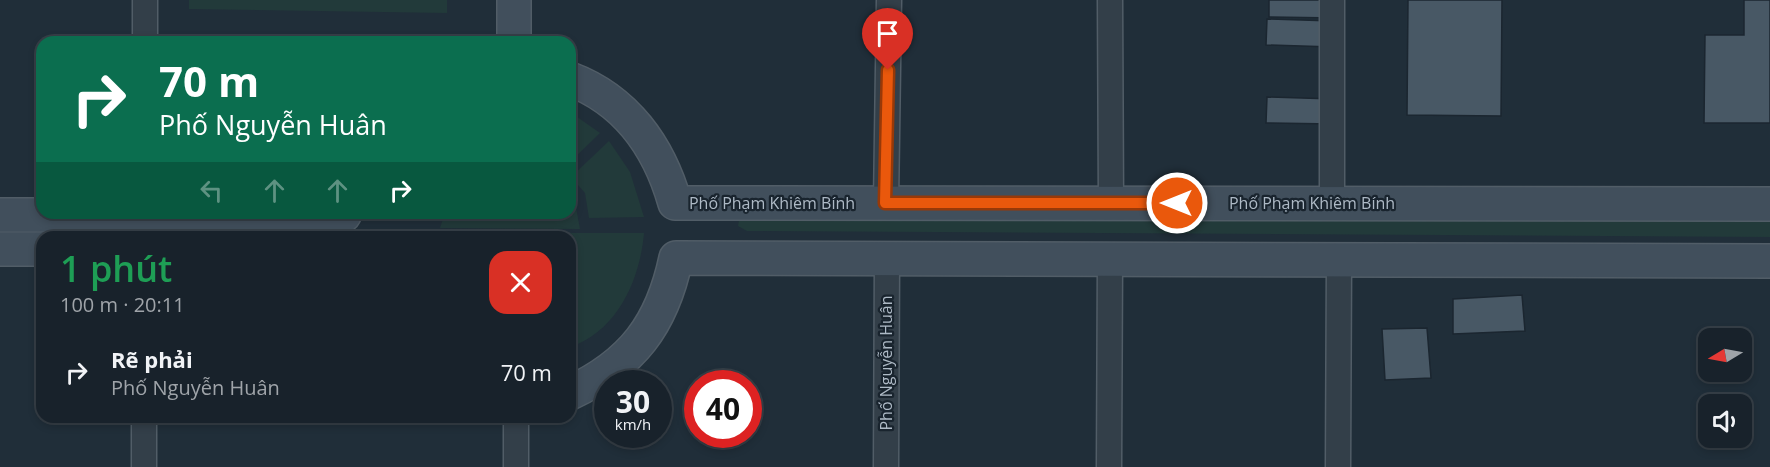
<!DOCTYPE html>
<html lang="vi">
<meta charset="utf-8">
<style>
:root{--surface:#18222b;--page:#252f37;--text:#f1f3f6;--muted:#9fa4a9;--line:#363f47}
body{margin:0;font-family:"Open Sans",sans-serif;background:var(--page);color:var(--text);height:100vh;display:flex;flex-direction:column;font-size:22px;white-space:nowrap}
*{box-sizing:border-box;margin:0}
p{font-size:20px;color:var(--muted)}
.icon{flex:none;width:33px;height:33px;fill:none;stroke:currentColor;stroke-width:2;stroke-linecap:round;stroke-linejoin:round}
.map{position:relative;flex:1;overflow:hidden}
.side{position:absolute;left:36px;top:231px;width:540px;height:192px;display:flex;flex-direction:column;background:var(--surface);border-radius:18px;box-shadow:0 3px 9px #0003,0 0 0 2px var(--line)}
.side>*{flex:none}
.top-card{position:absolute;left:36px;top:36px;width:540px;height:183px;border-radius:18px;box-shadow:0 3px 9px #0003,0 0 0 2px var(--line);background:#0b6e4f;color:#fff;overflow:hidden}
.needle{width:39px;rotate:260deg}
.tools{position:absolute;left:1698px;top:328px;display:grid;gap:12px}
.tools a{display:grid;place-items:center;width:54px;height:54px;border-radius:12px;background:var(--surface);box-shadow:0 3px 9px #0003,0 0 0 2px var(--line);font-size:30px}
.speed{position:absolute;left:594px;top:370px;display:flex;gap:12px;font-size:30px;font-weight:700;text-align:center}
.speed>*{display:grid;place-content:center;width:78px;height:78px;border-radius:50%;background:var(--surface);box-shadow:0 3px 9px #0003,0 0 0 2px var(--line);line-height:1}
.speed small{font-size:15px;font-weight:400}
.speed .limit{border:9px solid #d22;background:#fff;color:#111}
.pin{position:absolute;display:grid;place-items:center;width:51px;height:51px;color:#fff;margin:-62px -26px;border-radius:50% 50% 50% 0;rotate:-45deg;box-shadow:0 0 6px #0007}
.pin .icon{rotate:45deg}
.me{position:absolute;width:66px;margin:-33px;rotate:270deg;stroke-linejoin:round;filter:drop-shadow(0 0 4px #0008)}
.turn{display:flex;align-items:center;gap:21px;height:126px;padding:0 24px;font-size:27px}
.turn .icon{width:78px;height:78px;stroke-width:2.5}
.turn b{display:block;font-size:42px;line-height:51px}
.lanes{display:flex;align-items:center;height:57px;padding:0 24px;background:#0003;justify-content:center;gap:30px;direction:ltr}
.lanes .off{opacity:.35}
.round{display:grid;place-items:center;flex:none;width:63px;height:63px;border-radius:18px;background:var(--page)}
.summary{display:flex;align-items:center;justify-content:space-between;height:102px;padding:0 24px}
h1{font-size:36px;font-weight:600;line-height:45px;color:#1e9e55}
ul{padding:0;list-style:none}
li{display:flex;align-items:center;gap:18px;height:78px;padding:0 24px}
li div{flex:1}
li b{display:block;font-size:22px}
li em{font-style:normal}
.map>svg:first-child{display:block}
</style>
<div class="map">
<svg width="1770" height="467" viewBox="0 0 1770 467">
<rect width="100%" height="100%" fill="#202e39"/>
<!-- green -->
<g fill="#223a3a">
<path d="M189,0H447V13L189,9Z"/>
<path d="M570,112L600,133L570,162Z"/>
<path d="M609,141L630,172L644,217L589,218L585,193L571,177Z"/>
<path d="M570,192L574,197L580,229L440,228L445,213H570Z"/>
<path d="M743,218L1770,221V237L747,231L738,226L739,220Z"/>
<path d="M377,233H644C640,279 618,331 570,347V237H377Z"/>
</g>
<!-- building -->
<g fill="#485865" stroke="#1b2630" stroke-width="1.5">
<path d="M1269,0H1336V18L1269,17Z"/>
<path d="M1408,0H1502L1501,116L1407,115Z"/>
<path d="M1744,0H1770V123H1704L1705,35H1744Z"/>
<path d="M1267,19L1333,21V47L1266,45Z"/>
<path d="M1267,97L1334,99V124L1266,123Z"/>
<path d="M1522,295L1525,331L1453,334V299Z"/>
<path d="M1427,328L1431,378L1385,380L1382,329Z"/>
</g>
<g fill="none" stroke-linecap="round" stroke-linejoin="round">
<defs>
<g id="street">
<path d="M1110,0L1111,203"/>
<path d="M1332,0V203"/>
<path d="M145,42V0"/>
<path d="M886,203L889,0"/>
<path d="M144,467V417"/>
<path d="M516,467V417"/>
<path d="M886,467L887,259"/>
<path d="M1109,467L1110,259"/>
<path d="M1338,467L1339,260"/>
</g>
<g id="secondary">
<path d="M514,42V0"/>
<path d="M570,79C626,100 659,147 675,203L1770,204"/>
<path d="M0,215H344L345,213"/>
<path d="M0,249H42"/>
<path d="M570,393C632,364 662,325 676,258L1770,261"/>
</g>
</defs>
<!-- street casing -->
<use href="#street" stroke="#515d67" stroke-width="27"/>
<!-- secondary casing -->
<use href="#secondary" stroke="#515d67" stroke-width="36"/>
<!-- street -->
<use href="#street" stroke="#333f49" stroke-width="24"/>
<!-- secondary -->
<use href="#secondary" stroke="#414f5c" stroke-width="33"/>
</g>
<g fill="none" stroke-linecap="round" stroke-linejoin="round">
<defs>
<path id="route" d="M888,70L885,203H1177"/>
</defs>
<!-- route casing -->
<use href="#route" stroke="#983908" stroke-width="15"/>
<!-- route -->
<use href="#route" stroke="#ea580c" stroke-width="10"/>
</g>
<g text-anchor="middle" stroke-width="4.5" stroke-linejoin="round" paint-order="stroke">
<!-- street labels -->
<g font-size="16" fill="#aebac6" stroke="#19242e">
<text x="772" y="209">Phố Phạm Khiêm Bính</text>
<text x="1312" y="209">Phố Phạm Khiêm Bính</text>
<text transform="translate(886 363) rotate(-90)" y="6">Phố Nguyễn Huân</text>
</g>
</g>
</svg>
<div class="tools">
<a><svg class="needle" viewBox="-14 -14 28 28"><path d="M0-13l5 13h-10z" fill="#e53935"/><path d="M0 13l5-13h-10z" fill="#9fa4a9"/></svg></a>
<a><svg class="icon" aria-label="sound" viewBox="0 0 24 24"><path d="M4 9h4l5-4v14l-5-4H4zM17 9q2 3 0 6"/></svg></a>
</div>
<div class="speed"><div>30<small>km/h</small></div><div class="limit">40</div></div>
<div class="pin" style="left:888px;top:70px;background:#d93025"><svg class="icon" aria-label="arrive" viewBox="0 0 24 24"><path d="M6 21V4h12l-3 4 3 4H6"/></svg></div>
<svg class="me" style="left:1177px;top:203px" viewBox="-20 -20 40 40"><circle r="17" fill="#ea580c" stroke="#fff" stroke-width="3"/><path d="M0-11L8 9 0 5-8 9z" fill="#fff"/></svg>
<div class="top-card">
<div class="turn"><svg class="icon" aria-label="right" viewBox="0 0 24 24"><path d="M7 20v-9h11M14 6l5 5-5 5"/></svg><div><b>70 m</b>Phố Nguyễn Huân</div></div>
<div class="lanes"><svg class="icon off" aria-label="left" viewBox="0 0 24 24"><path d="M17 20v-9H6M10 6l-5 5 5 5"/></svg><svg class="icon off" aria-label="ahead" viewBox="0 0 24 24"><path d="M12 20V5M6 11l6-6 6 6"/></svg><svg class="icon off" aria-label="ahead" viewBox="0 0 24 24"><path d="M12 20V5M6 11l6-6 6 6"/></svg><svg class="icon" aria-label="right" viewBox="0 0 24 24"><path d="M7 20v-9h11M14 6l5 5-5 5"/></svg></div>
</div>
<section class="side">
<div class="summary"><div><h1>1 phút</h1><p>100 m · 20:11</p></div><a class="round" style="background:#d93025;color:#fff"><svg class="icon" aria-label="close" viewBox="0 0 24 24"><path d="M6 6l12 12M18 6L6 18"/></svg></a></div>
<ul>
<li><svg class="icon" aria-label="right" viewBox="0 0 24 24"><path d="M7 20v-9h11M14 6l5 5-5 5"/></svg><div><b>Rẽ phải</b><p>Phố Nguyễn Huân</p></div><em>70 m</em></li>
</ul>
</section>
</div>
